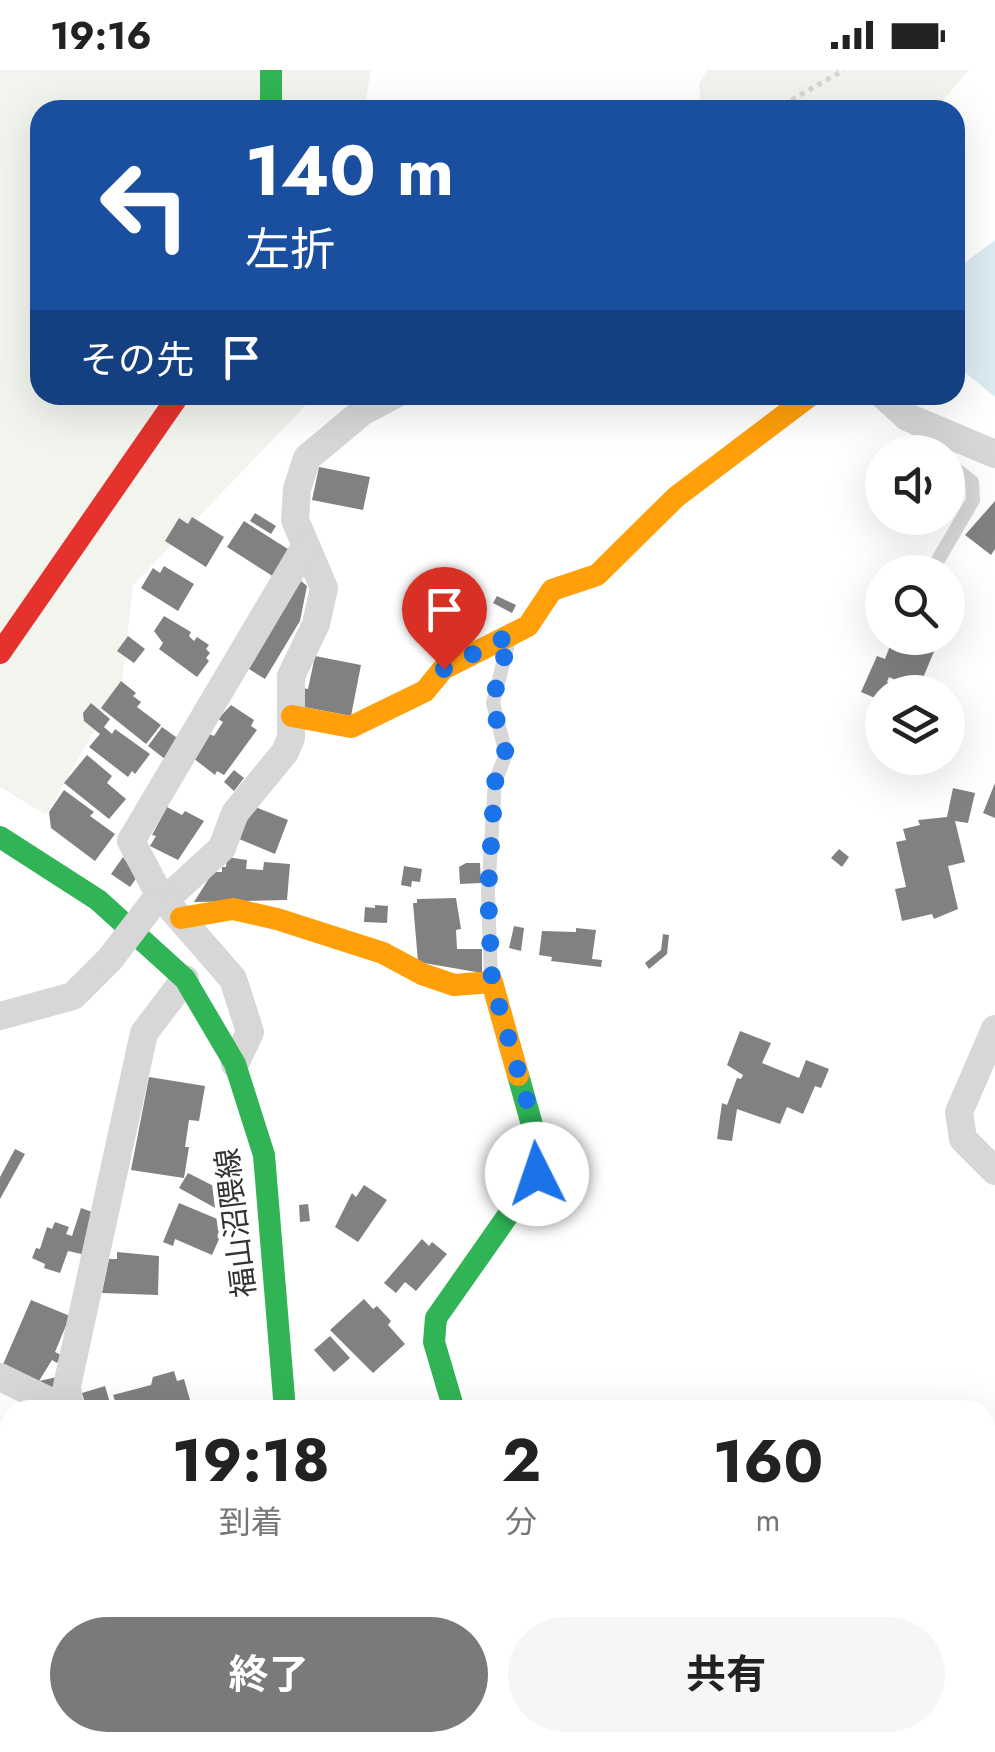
<!DOCTYPE html>
<html lang="ja">
<meta charset="utf-8">
<style>
:root{--surface:#fff;--page:#f6f6f6;--text:#222;--muted:#767676;--accent:#7a7a7a}
body{margin:0;font-family:Jost,"Noto Sans JP",sans-serif;background:var(--page);color:var(--text);height:100vh;display:flex;flex-direction:column;font-size:38px;white-space:nowrap}
*{box-sizing:border-box;margin:0}
p{font-size:32px;color:var(--muted)}
.icon{flex:none;width:55px;height:55px;fill:none;stroke:currentColor;stroke-width:2;stroke-linecap:round;stroke-linejoin:round}
.map{position:relative;flex:1;overflow:hidden}
.details{position:absolute;left:0px;top:1330px;width:995px;height:352px;display:flex;flex-direction:column;background:var(--surface);border-radius:30px 30px 0 0;box-shadow:0 10px 40px #0002}
.details>*{flex:none}
.banner{position:absolute;left:30px;top:30px;width:935px;height:305px;border-radius:30px;box-shadow:0 10px 40px #0002;background:#1a4fa0;color:#fff;overflow:hidden}
.tools{position:absolute;left:865px;top:365px;display:grid;gap:20px}
.tools a{display:grid;place-items:center;width:100px;height:100px;border-radius:50%;background:var(--surface);box-shadow:0 10px 40px #0002;font-size:50px}
.pin{position:absolute;display:grid;place-items:center;width:85px;height:85px;color:#fff;margin:-102px -42px;border-radius:50% 50% 50% 0;rotate:-45deg;box-shadow:0 0 10px #0007}
.pin .icon{rotate:45deg}
.me{position:absolute;width:110px;margin:-55px;rotate:356deg;stroke-linejoin:round;filter:drop-shadow(0 0 8px #0008)}
.turn{display:flex;align-items:center;gap:35px;height:210px;padding:0 50px;font-size:45px}
.turn .icon{width:130px;height:130px;stroke-width:2.5}
.turn b{display:block;font-size:70px;line-height:85px}
.then{display:flex;align-items:center;height:95px;padding:0 50px;background:#0003;gap:20px;font-size:38px}
.eta{display:flex;justify-content:space-evenly;align-items:center;height:170px;text-align:center}
.eta b{font-size:60px;font-weight:700;line-height:70px}
.action{display:flex;gap:20px;margin-top:auto;padding:20px 50px}
.action a{flex:1;height:115px;border-radius:60px;background:var(--accent);color:#fff;font-size:40px;font-weight:700;line-height:115px;text-align:center}
.action a+a{background:var(--page);color:var(--text)}
.status{display:flex;justify-content:space-between;align-items:center;height:70px;padding:0 50px;background:var(--surface);direction:ltr}
.status svg{height:28px;fill:currentColor}
.map>svg:first-child{display:block}
</style>
<div class="status"><b>19:16</b><svg viewBox="0 0 49 12"><path d="M0 12V9h3v3zM5 12V6h3v6zM10 12V3h3v9zM15 12V0h3v12zM26 1h20v11H26zM47 4h2v5h-2z"/></svg></div>
<div class="map">
<svg width="995" height="1682" viewBox="0 0 995 1682">
<rect width="100%" height="100%" fill="#fff"/>
<!-- green -->
<g fill="#f1f5ed">
<path d="M0,0H371L364,40H40V325H312L311,330L133,515L122,612L46,745L0,717Z"/>
<path d="M707,0H969L935,40H702L699,14Z"/>
</g>
<!-- water -->
<path fill="#ddebf3" d="M995,170V327L955,294V200Z"/>
<!-- building -->
<g fill="#818181">
<path d="M319,397L370,407L363,440L312,430Z"/>
<path d="M995,431V479L991,485L965,465Z"/>
<path d="M255,443L276,456L271,464L250,451Z"/>
<path d="M192,447L224,467L206,497L165,471L179,448L188,454Z"/>
<path d="M244,451L291,481L274,507L227,477Z"/>
<path d="M164,496L194,514L178,541L141,518L153,498L160,503Z"/>
<path d="M301,511L307,516L300,551L265,609L249,599Z"/>
<path d="M497,526L516,535L512,543L493,533Z"/>
<path d="M164,546L191,562L189,566L194,571L197,567L209,575L206,579L210,583L206,588L209,591L197,607L159,579L163,573L154,561Z"/>
<path d="M128,566L145,579L134,593L117,581Z"/>
<path d="M893,568L905,571L907,568L935,579L918,620L889,607L887,612L912,622H882V631L861,622L877,586L885,589Z"/>
<path d="M315,586L361,595L351,646L299,636L302,618L308,619Z"/>
<path d="M121,611L136,623L133,626L141,632L137,637L161,655L146,674L101,638Z"/>
<path d="M91,633L110,649L104,657L112,664L115,659L150,684L135,704L132,701L128,707L89,677L100,664L84,651L83,643Z"/>
<path d="M231,635L254,650L251,656L257,660L224,705L217,701L215,705L193,688L209,664L214,666L223,652L218,649Z"/>
<path d="M162,657L180,670L165,689L148,676Z"/>
<path d="M87,685L112,706L107,713L126,729L109,749L64,713Z"/>
<path d="M234,700L244,708L234,721L224,712Z"/>
<path d="M995,713V748L983,743Z"/>
<path d="M953,718L975,723L968,753L955,751L965,792L948,796L958,839L934,849L932,844L902,851L895,819L906,817L896,772L906,770L903,759L920,755L918,750L947,747Z"/>
<path d="M64,720L94,742L90,746L115,764L95,791L51,758L49,742Z"/>
<path d="M253,736L288,750L275,784L239,769Z"/>
<path d="M167,737L182,745L185,741L204,751L178,790L150,776L156,766L152,765Z"/>
<path d="M839,779L849,787L842,797L831,788Z"/>
<path d="M123,787L137,807L130,817L111,804Z"/>
<path d="M227,787L247,790L246,799L263,800L264,792L290,794L287,830L194,832L213,802H222V797H226Z"/>
<path d="M466,793H480L481,813L460,814L459,797Z"/>
<path d="M404,796L422,799L420,812L412,811L411,817L401,815Z"/>
<path d="M456,828L461,859L456,860L457,879H482V903L418,892L413,833H417V829Z"/>
<path d="M375,835L388,836L387,853L364,852L365,837L375,838Z"/>
<path d="M514,856L524,858L521,881L509,878Z"/>
<path d="M576,858L596,860L592,889L602,890L601,897L551,891L552,887L539,885L542,861L576,862Z"/>
<path d="M663,864L669,865L667,884L649,899L645,893L661,880Z"/>
<path d="M740,961L771,973L762,993L799,1008L806,990L829,999L821,1018L815,1016L803,1044L787,1037L780,1054L737,1039L732,1071L717,1069L722,1033L727,1035L737,1008L741,1009L743,1005L727,995Z"/>
<path d="M149,1007L205,1016L199,1051L189,1050L185,1077H189L184,1108L131,1100Z"/>
<path d="M15,1079L25,1084L0,1129V1107Z"/>
<path d="M188,1103L243,1131L246,1155L179,1118Z"/>
<path d="M364,1115L387,1130L358,1172L335,1157L352,1123L356,1127Z"/>
<path d="M179,1133L234,1156L228,1170L220,1167L212,1185L175,1169L173,1176L163,1172Z"/>
<path d="M308,1134L310,1151L300,1152L299,1135Z"/>
<path d="M81,1138L95,1143L86,1185L68,1181L60,1203L44,1198L45,1194L32,1188L36,1178L40,1179L47,1157L52,1159L55,1152L69,1157L66,1164L72,1166Z"/>
<path d="M422,1169L429,1176L432,1172L447,1184L416,1221L405,1212L396,1223L384,1213Z"/>
<path d="M117,1182L159,1186L158,1225L102,1223L109,1189H117Z"/>
<path d="M364,1229L373,1239L377,1236L391,1251L388,1255L405,1274L373,1303L330,1260Z"/>
<path d="M31,1230L70,1246L55,1282L61,1285L57,1293L52,1290L39,1311L57,1307L55,1316L40,1320L1,1299Z"/>
<path d="M330,1266L350,1288L334,1302L314,1280Z"/>
<path d="M174,1301L177,1311L184,1309L190,1330L164,1337L165,1340H118L113,1325L151,1315L153,1307Z"/>
<path d="M105,1316L112,1340H87L82,1323Z"/>
<path d="M995,1583V1615L991,1609L985,1612V1590Z"/>
</g>
<g fill="none" stroke-linecap="round" stroke-linejoin="round">
<!-- path -->
<path stroke="#d6d6d6" stroke-width="5" stroke-dasharray="5 5" stroke-linecap="butt" d="M774,40L844,0"/>
<!-- lane -->
<g stroke="#d7d7d7" stroke-width="14">
<path d="M913,355L933,382"/>
<path d="M931,502L973,430L972,412L948,393"/>
<path d="M491,912L488,822L495,712L506,684L493,633L508,574"/>
</g>
<!-- street -->
<g stroke="#d7d7d7" stroke-width="28">
<path d="M883,325L907,347L995,384"/>
<path d="M165,830L222,778L235,743L285,682L291,668V606L316,554L324,518L295,450L297,419L307,388L362,342L394,325"/>
<path d="M0,946L73,926L110,889"/>
<path d="M995,959L959,1042L963,1069L995,1101"/>
<path d="M235,994L250,962L233,909L159,824L131,771L305,477"/>
<path d="M0,1307L68,1340"/>
<path d="M70,1340L67,1316L144,963L185,909"/>
<path d="M115,1682L116,1672"/>
<path d="M462,1682L466,1672"/>
</g>
<!-- fast -->
<g stroke="#30b455" stroke-width="22">
<path d="M271,0V40"/>
<path d="M0,767L98,830L185,909L235,994L264,1085L285,1340"/>
<path d="M454,1340L434,1272L436,1248L537,1104L541,1087L518,1005"/>
</g>
<!-- slow -->
<g stroke="#ff9f0a" stroke-width="22">
<path d="M292,646L351,657L425,621L443,599L528,556L552,520L597,505L676,427L811,325"/>
<path d="M181,848L233,839L277,849L383,883L422,904L454,915L492,912L518,1005"/>
<path d="M341,1672L344,1682"/>
</g>
<!-- jam -->
<path stroke="#e5322d" stroke-width="22" d="M0,583L179,325"/>
<!-- street-bridge -->
<path stroke="#d7d7d7" stroke-width="28" d="M110,889L153,833"/>
</g>
<g fill="none" stroke-linecap="round" stroke-linejoin="round">
<!-- route -->
<path stroke="#1a73e8" stroke-width="18" stroke-dasharray="0 32.4" d="M444,599L510,565L492,633L506,684L495,712L488,822L492,912L536,1062L541,1086L537,1104"/>
</g>
<g text-anchor="middle" stroke-width="10" stroke-linejoin="round" paint-order="stroke">
<!-- street labels -->
<g font-size="30" fill="#333" stroke="#fff">
<text transform="translate(236 1153) rotate(-97)" y="10">福山沼隈線</text>
</g>
</g>
</svg>
<div class="tools">
<a><svg class="icon" aria-label="sound" viewBox="0 0 24 24"><path d="M4 9h4l5-4v14l-5-4H4zM17 9q2 3 0 6"/></svg></a>
<a><svg class="icon" aria-label="search" viewBox="0 0 24 24"><circle cx="10" cy="10" r="6"/><path d="M15 15l6 6"/></svg></a>
<a><svg class="icon" aria-label="layers" viewBox="0 0 24 24"><path d="M12 4l9 5-9 5-9-5zM3 14l9 5 9-5"/></svg></a>
</div>
<div class="pin" style="left:444px;top:599px;background:#d93025"><svg class="icon" aria-label="arrive" viewBox="0 0 24 24"><path d="M6 21V4h12l-3 4 3 4H6"/></svg></div>
<svg class="me" style="left:537px;top:1104px" viewBox="-20 -20 40 40"><circle r="19" fill="#fff"/><path d="M0-13L10 11 0 6-10 11z" fill="#1a73e8"/></svg>
<div class="banner">
<div class="turn"><svg class="icon" aria-label="left" viewBox="0 0 24 24"><path d="M17 20v-9H6M10 6l-5 5 5 5"/></svg><div><b>140 m</b>左折</div></div>
<div class="then">その先<svg class="icon" aria-label="arrive" viewBox="0 0 24 24"><path d="M6 21V4h12l-3 4 3 4H6"/></svg></div>
</div>
<section class="details">
<div class="eta">
<div><b>19:18</b><p>到着</p></div>
<div><b>2</b><p>分</p></div>
<div><b>160</b><p>m</p></div>
</div>
<div class="action"><a>終了</a><a>共有</a></div>
</section>
</div>
